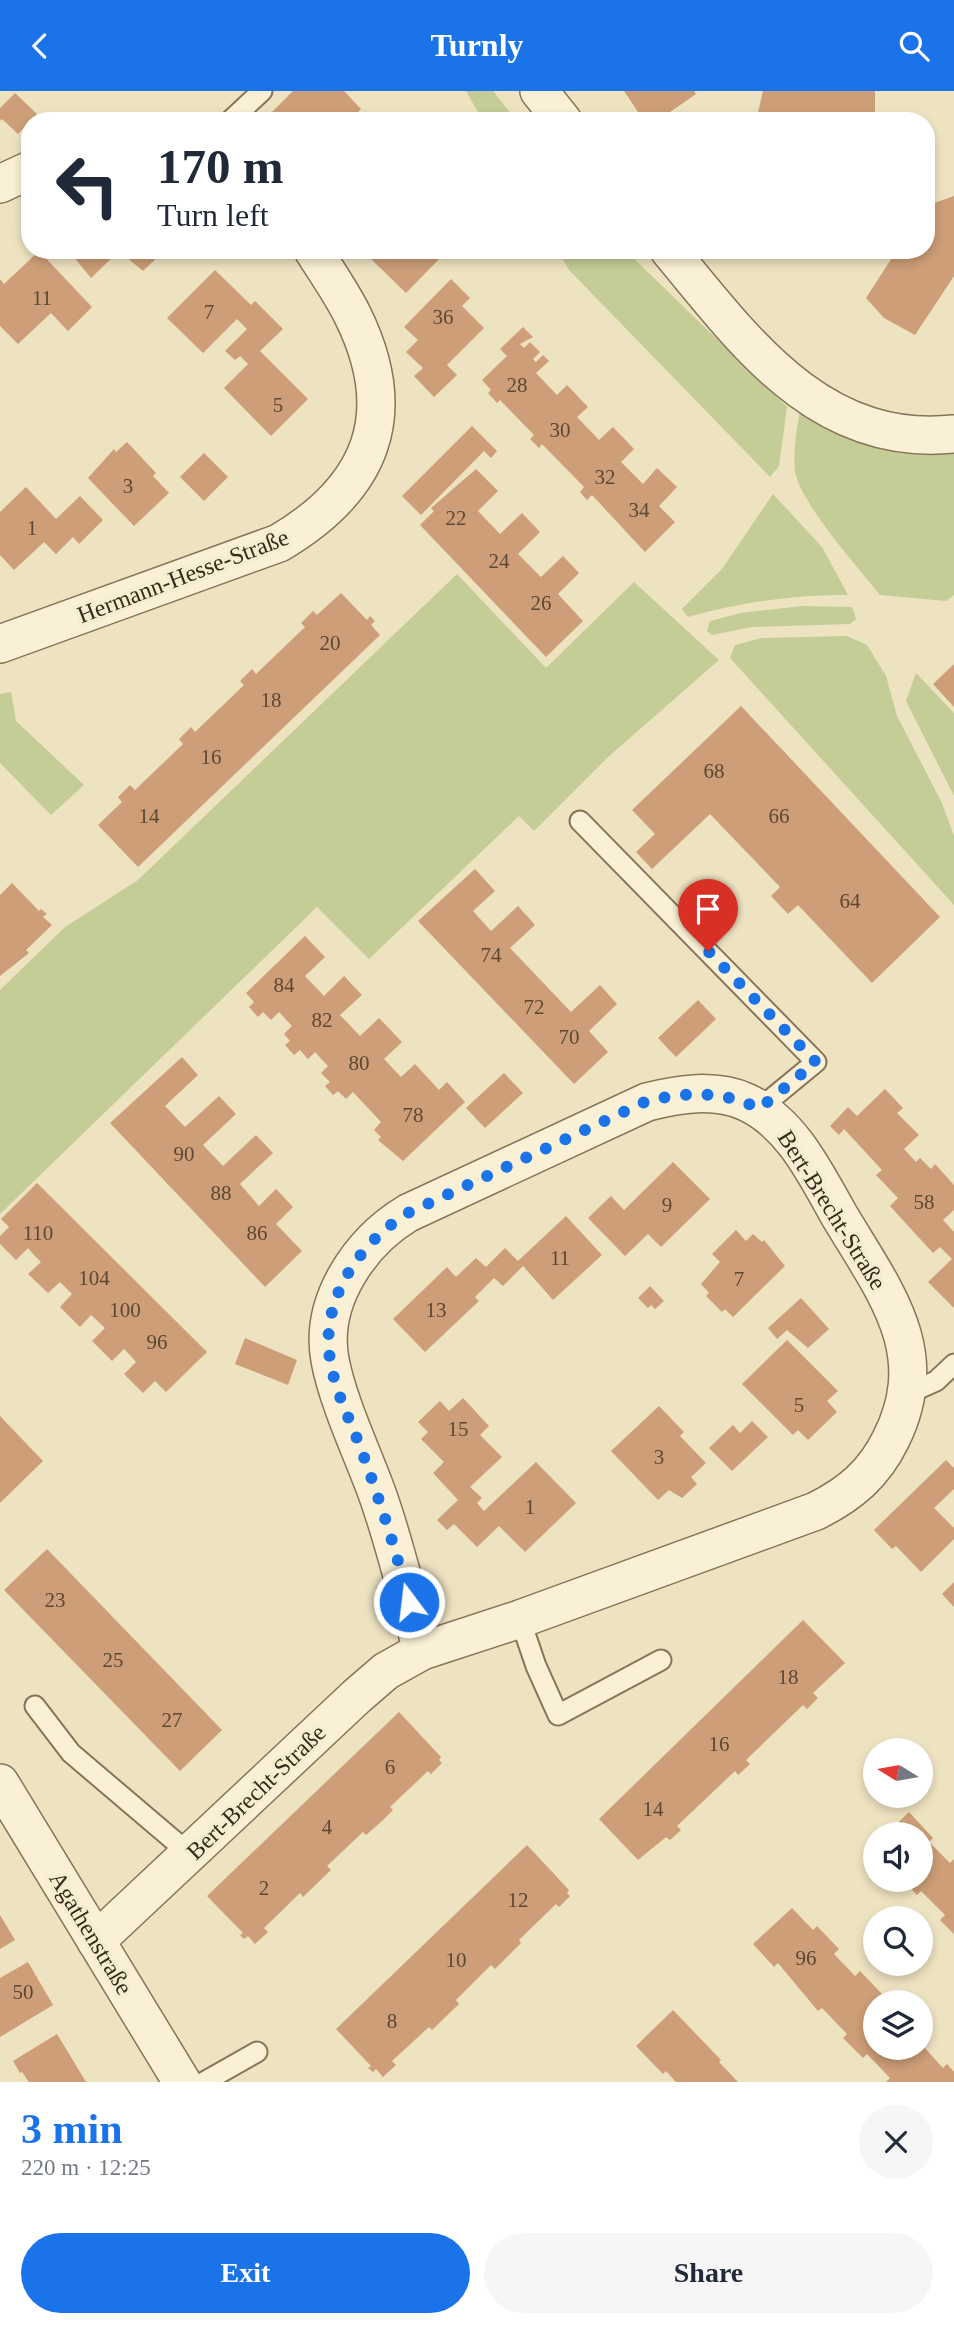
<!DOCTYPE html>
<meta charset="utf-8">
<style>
:root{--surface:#fff;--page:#f6f6f7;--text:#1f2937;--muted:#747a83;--accent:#1a73e8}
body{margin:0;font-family:"Times New Roman",serif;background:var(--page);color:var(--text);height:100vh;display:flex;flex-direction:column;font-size:26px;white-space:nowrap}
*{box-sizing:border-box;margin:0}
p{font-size:23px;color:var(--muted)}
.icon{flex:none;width:38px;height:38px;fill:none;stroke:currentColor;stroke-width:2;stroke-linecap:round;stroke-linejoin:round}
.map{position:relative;height:1991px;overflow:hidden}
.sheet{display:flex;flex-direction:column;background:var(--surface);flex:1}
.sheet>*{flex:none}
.banner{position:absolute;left:21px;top:21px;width:914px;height:147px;border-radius:28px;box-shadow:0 4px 10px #0003;background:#fff;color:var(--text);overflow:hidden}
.needle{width:46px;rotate:281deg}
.buttons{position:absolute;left:863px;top:1647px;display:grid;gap:14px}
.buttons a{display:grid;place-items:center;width:70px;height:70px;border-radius:50%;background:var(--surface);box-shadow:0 4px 10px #0003;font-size:35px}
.pin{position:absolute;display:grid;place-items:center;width:60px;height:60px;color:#fff;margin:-72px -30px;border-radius:50% 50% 50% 0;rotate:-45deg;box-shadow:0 0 7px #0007}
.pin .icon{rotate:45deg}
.me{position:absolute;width:77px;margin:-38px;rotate:345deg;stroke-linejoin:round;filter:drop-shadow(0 0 5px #0008)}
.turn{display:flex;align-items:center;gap:24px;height:147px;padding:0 21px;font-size:32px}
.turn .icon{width:91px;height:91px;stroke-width:2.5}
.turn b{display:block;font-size:49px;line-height:60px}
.round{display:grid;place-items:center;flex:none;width:74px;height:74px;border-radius:37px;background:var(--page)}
.overview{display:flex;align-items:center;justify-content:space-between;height:119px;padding:0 21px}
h1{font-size:42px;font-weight:800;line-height:52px;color:var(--accent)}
.action{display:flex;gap:14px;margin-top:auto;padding:14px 21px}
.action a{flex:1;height:80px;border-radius:42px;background:var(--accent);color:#fff;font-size:28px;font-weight:800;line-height:80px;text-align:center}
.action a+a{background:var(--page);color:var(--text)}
header{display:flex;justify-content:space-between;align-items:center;height:91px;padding:0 21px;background:var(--accent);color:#fff;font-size:32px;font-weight:800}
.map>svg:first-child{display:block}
</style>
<header><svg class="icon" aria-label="back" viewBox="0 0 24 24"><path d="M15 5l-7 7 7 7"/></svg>Turnly<svg class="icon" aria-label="search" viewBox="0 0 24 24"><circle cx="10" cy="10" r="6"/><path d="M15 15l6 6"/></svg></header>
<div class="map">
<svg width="954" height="1991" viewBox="0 0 954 1991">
<rect width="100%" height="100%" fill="#eee3c1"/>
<!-- green -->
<g fill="#c4cd95">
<path d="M466,0H493L517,30H483Z"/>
<path d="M557,159H625L787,316L779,375L770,386L569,179Z"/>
<path d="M800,321L856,345L954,359V504L946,510L880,504C858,476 800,412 795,380C793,361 796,340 800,321Z"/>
<path d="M773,403L822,456L848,504C792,504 742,511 688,526L682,518L722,478Z"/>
<path d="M457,483L546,577L634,491L719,569L607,667L534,740L519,725L369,868L317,816L0,1123V899L65,836L138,789Z"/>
<path d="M802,515L852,516L856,528L850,533L752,536L712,544L707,540L710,530L741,522Z"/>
<path d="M847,545L867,554L886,585L897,625L942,712L954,745V814L730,567L735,554L762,547Z"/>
<path d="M916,582L954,622V705L906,610Z"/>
<path d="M11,601L16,630L84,694L51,724L0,672V603Z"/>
</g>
<!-- building -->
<g fill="#cd9e77">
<path d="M293,0H344L361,18L349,30H274L269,24Z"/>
<path d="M624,0H694L696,3L657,30H644Z"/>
<path d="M763,0H875V30H756Z"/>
<path d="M15,2L37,23L18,43L2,28L0,30V17Z"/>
<path d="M954,105V185L915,244L884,227L866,207L897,159H926V115Z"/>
<path d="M68,159H165L143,180L119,160L91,187Z"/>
<path d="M372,159H433L441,166L406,202L367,164Z"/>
<path d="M39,160L92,216L68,240L51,222L18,253L0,235V188L4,193Z"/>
<path d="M215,179L251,214L255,210L283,238L260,260L308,308L271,345L224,297L248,273L240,265L235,269L225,260L247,238L237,228L203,262L167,227Z"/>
<path d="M451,188L470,207L462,215L484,237L447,274L457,284L434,306L414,285L423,277L406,261L418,249L404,236Z"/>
<path d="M523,236L533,246L520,253L524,257L530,251L540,261L533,268L536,271L543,264L549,270L536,282L557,304L567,294L588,316L577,326L599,349L613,336L634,358L621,371L643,393L657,377L677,396L659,415L675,431L645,461L592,404L587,409L580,401L584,396L542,353L539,357L530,348L534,344L500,309L497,312L488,302L491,299L482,289L507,265L500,258Z"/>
<path d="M472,335L497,360L491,367L484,360L421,424L402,405Z"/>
<path d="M127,351L156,382L153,385L169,402L134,435L88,387L114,358L116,361Z"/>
<path d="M204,362L228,386L204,410L180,386Z"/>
<path d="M476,378L498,400L478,420L500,443L522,422L540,441L518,463L541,486L563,465L579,482L558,503L583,530L546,566L420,434L434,420L431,417Z"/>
<path d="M26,396L56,428L80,405L103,429L79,453L73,446L56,463L44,451L14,479L0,464V421Z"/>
<path d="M341,502L367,529L370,525L375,530L371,534L380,544L138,776L98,734L122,711L118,706L130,694L135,699L183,653L179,648L191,636L195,641L244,594L240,590L252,578L256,583L305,536L301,532L313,520L317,524Z"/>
<path d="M954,573V616L933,593Z"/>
<path d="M741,615L940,826L872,892L798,814L788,823L771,805L780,796L710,723L652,778L636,761L655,743L632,719Z"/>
<path d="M475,778L495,800L473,820L491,840L518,815L535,834L510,857L571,921L600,894L617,913L589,940L608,961L574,993L418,830Z"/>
<path d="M12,792L39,820L41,818L47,823L43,826L52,834L26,859L29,862L0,885V804Z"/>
<path d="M305,845L325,866L305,885L324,905L344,885L362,904L340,924L360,945L379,927L402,951L384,968L401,986L415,973L439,999L447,991L465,1011L403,1070L378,1049L381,1046L374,1039L381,1031L353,1001L346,1008L338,1000L333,1004L325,995L330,991L321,982L328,975L315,961L308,968L300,959L294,964L285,954L290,950L284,943L292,935L279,921L271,929L263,921L258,926L249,916L254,911L246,902Z"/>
<path d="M698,909L716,928L676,966L658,947Z"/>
<path d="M182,966L198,984L165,1015L185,1036L219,1005L236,1023L203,1054L223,1075L256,1044L273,1062L240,1093L259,1115L276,1098L293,1116L276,1133L302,1160L265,1196L110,1032Z"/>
<path d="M504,982L523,1002L485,1037L466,1017Z"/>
<path d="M885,998L903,1017L897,1022L919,1044L904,1058L916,1071L920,1067L931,1078L935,1073L954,1094V1119L943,1129L954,1141V1217L928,1191L952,1168L940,1156L933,1162L890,1115L898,1107L876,1084L882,1079L844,1038L839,1044L830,1035L848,1016L857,1025Z"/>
<path d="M673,1071L710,1108L661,1156L648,1143L625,1165L588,1127L611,1105L624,1119Z"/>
<path d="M37,1092L207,1261L166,1301L155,1290L143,1302L124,1283L136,1271L130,1264L124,1258L112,1270L92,1250L105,1237L91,1224L80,1236L60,1216L72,1203L60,1191L48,1202L28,1183L41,1171L34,1164L28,1157L16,1169L0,1153V1145L9,1136L1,1128Z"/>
<path d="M566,1125L602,1164L553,1209L523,1175L503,1195L494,1187L475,1206L479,1210L425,1261L393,1228L447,1176L456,1186L476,1167L486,1176L505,1157L518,1170Z"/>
<path d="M736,1139L746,1150L753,1143L762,1151L764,1149L785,1175L733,1226L725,1218L722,1221L706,1205L709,1202L701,1193L720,1171L712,1163Z"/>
<path d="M650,1195L664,1210L655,1218L651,1214L648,1217L638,1207Z"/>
<path d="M801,1207L829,1238L808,1257L787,1239L777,1248L768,1237Z"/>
<path d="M245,1247L297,1269L288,1294L235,1273Z"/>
<path d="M787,1249L838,1300L827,1310L837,1321L808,1349L798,1339L793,1344L742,1293Z"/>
<path d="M463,1307L489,1335L480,1344L502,1366L470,1396L482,1407L477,1412L484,1420L536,1371L576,1412L525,1461L499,1435L477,1456L454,1433L447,1439L437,1429L458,1409L433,1382L444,1371L421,1348L428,1341L418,1331L440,1310L449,1320Z"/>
<path d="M659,1315L684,1341L680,1345L706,1372L691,1386L697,1393L682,1407L669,1399L658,1409L611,1360Z"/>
<path d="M0,1325L43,1370L0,1412Z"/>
<path d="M752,1330L768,1346L732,1380L709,1357L733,1334L740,1342Z"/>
<path d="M946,1369L954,1377V1398L934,1417L954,1437V1448L921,1481L896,1455L892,1458L874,1439Z"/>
<path d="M47,1458L222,1639L180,1680L4,1499Z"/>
<path d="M954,1491V1516L942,1503Z"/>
<path d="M803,1529L845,1572L813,1602L818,1607L807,1618L803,1614L746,1669L750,1673L738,1684L735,1680L677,1735L681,1739L670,1749L666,1746L638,1769L599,1728Z"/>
<path d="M399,1621L441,1666L439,1669L442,1672L431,1683L428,1680L390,1716L393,1719L381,1731L366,1744L363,1741L327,1775L331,1779L303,1806L300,1802L264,1837L268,1841L255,1853L248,1845L244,1848L240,1844L243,1842L207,1805Z"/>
<path d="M909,1721L933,1747L929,1751L950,1772L954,1768V1843L940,1829L945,1824L921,1800L917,1804L902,1788H920V1743H886Z"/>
<path d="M527,1754L569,1799L567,1802L570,1805L559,1816L556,1813L519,1849L521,1852L495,1878L491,1874L456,1909L459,1913L432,1939L429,1936L392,1970L396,1974L383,1986L376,1978L373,1981L368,1977L371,1975L336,1938Z"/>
<path d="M792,1817L813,1839L817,1835L839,1858L834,1863L855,1885L860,1880L882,1903L878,1907L882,1911H875V1956H920V1944L927,1951L923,1955L943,1977L947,1973L954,1981V1991H886L890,1987L867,1963L863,1967L843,1947L847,1943L822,1917L818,1920L778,1872L774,1876L753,1853Z"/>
<path d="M0,1824L15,1849L0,1858Z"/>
<path d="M28,1871L53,1914L0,1946V1887Z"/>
<path d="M673,1919L721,1969L719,1971L738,1991H676L666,1980L663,1983L636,1955Z"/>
<path d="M57,1943L86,1991H29L22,1981L20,1982L13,1970Z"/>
</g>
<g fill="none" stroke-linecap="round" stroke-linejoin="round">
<defs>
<g id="service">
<path d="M230,30L262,0"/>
<path d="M580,730L816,971L759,1018"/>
<path d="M909,1302L936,1290L954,1273"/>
<path d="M520,1528L536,1575L558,1624L661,1569"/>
<path d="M35,1615L71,1662L191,1764"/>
<path d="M204,1991L257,1961"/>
</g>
<g id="minor">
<path d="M539,0L563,30"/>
<path d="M0,93L30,79"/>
<path d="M669,159C745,251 820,357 954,343"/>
<path d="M0,553L279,452C372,397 402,323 352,223C341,201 326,180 313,159"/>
<path d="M0,1692L182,1991"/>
<path d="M96,1850L357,1605L386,1580L422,1560C408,1508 396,1456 378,1405C363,1363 338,1312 330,1269C319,1210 360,1151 408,1122L647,1011C679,1003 715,997 746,1011C792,1032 815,1082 839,1124C884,1200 935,1260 891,1348C874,1383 850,1403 816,1420L520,1528L422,1560"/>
</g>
</defs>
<!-- service casing -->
<use href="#service" stroke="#887459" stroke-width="23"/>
<!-- minor casing -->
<use href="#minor" stroke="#887459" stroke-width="40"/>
<!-- service -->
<use href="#service" stroke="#f9f0d5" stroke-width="19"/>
<!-- minor -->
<use href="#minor" stroke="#f9f0d5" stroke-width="37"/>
</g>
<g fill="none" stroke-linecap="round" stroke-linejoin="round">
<!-- route -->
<path stroke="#1a73e8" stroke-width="12" stroke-dasharray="0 21.6" d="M409,1511C397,1463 382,1416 365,1369C354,1336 335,1303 330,1268C320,1209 360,1151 408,1122L647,1010C686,1001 724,999 759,1018L816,971L708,860"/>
</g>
<g text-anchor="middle" stroke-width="7" stroke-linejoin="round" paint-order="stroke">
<!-- number labels -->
<g font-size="21" fill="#5d4834">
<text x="42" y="214">11</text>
<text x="209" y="228">7</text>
<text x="443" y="233">36</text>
<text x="517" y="301">28</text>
<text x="278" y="321">5</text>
<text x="560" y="346">30</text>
<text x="605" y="393">32</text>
<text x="128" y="402">3</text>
<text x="639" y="426">34</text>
<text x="456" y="434">22</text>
<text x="32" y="444">1</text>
<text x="499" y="477">24</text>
<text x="541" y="519">26</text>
<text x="330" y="559">20</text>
<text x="271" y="616">18</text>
<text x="211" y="673">16</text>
<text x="714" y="687">68</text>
<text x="149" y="732">14</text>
<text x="779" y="732">66</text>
<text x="850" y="817">64</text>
<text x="491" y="871">74</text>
<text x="284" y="901">84</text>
<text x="534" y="923">72</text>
<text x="322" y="936">82</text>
<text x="569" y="953">70</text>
<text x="359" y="979">80</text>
<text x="413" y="1031">78</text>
<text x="184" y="1070">90</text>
<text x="221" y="1109">88</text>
<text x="924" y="1118">58</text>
<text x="667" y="1121">9</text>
<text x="38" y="1149">110</text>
<text x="257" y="1149">86</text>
<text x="560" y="1174">11</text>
<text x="94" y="1194">104</text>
<text x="739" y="1195">7</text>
<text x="125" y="1226">100</text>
<text x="436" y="1226">13</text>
<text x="157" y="1258">96</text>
<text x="799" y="1321">5</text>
<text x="458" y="1345">15</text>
<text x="659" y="1373">3</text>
<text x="530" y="1423">1</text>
<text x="55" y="1516">23</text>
<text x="113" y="1576">25</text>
<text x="788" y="1593">18</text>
<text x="172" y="1636">27</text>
<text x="719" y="1660">16</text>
<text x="390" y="1683">6</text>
<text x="653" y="1725">14</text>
<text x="327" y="1743">4</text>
<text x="264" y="1804">2</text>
<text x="518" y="1816">12</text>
<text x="806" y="1874">96</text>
<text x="456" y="1876">10</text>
<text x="23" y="1908">50</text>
<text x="392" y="1937">8</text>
</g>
<!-- street labels -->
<g font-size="24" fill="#382b1d" stroke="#f6edd1">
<text transform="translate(183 485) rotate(-21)" y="8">Hermann-Hesse-Straße</text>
<text transform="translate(832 1119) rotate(58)" y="8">Bert-Brecht-Straße</text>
<text transform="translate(256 1701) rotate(-44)" y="8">Bert-Brecht-Straße</text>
<text transform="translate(91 1842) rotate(59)" y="8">Agathenstraße</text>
</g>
</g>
</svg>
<div class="buttons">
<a><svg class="needle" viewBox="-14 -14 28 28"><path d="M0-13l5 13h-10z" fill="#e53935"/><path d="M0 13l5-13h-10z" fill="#747a83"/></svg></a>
<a><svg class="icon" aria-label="sound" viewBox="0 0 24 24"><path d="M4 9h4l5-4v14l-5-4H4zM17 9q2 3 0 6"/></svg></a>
<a><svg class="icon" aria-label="search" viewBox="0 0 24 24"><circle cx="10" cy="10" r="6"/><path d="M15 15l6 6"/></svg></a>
<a><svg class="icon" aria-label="layers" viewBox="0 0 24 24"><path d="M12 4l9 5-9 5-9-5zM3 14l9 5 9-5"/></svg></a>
</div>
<div class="pin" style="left:708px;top:860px;background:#d93025"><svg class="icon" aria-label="arrive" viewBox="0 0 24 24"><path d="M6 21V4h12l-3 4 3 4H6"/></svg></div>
<svg class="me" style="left:409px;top:1511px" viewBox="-20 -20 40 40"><circle r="17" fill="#1a73e8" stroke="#fff" stroke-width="3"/><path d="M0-11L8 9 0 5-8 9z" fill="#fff"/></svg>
<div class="banner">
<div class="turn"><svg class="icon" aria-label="left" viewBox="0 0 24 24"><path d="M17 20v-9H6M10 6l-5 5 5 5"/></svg><div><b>170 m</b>Turn left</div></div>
</div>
</div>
<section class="sheet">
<div class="overview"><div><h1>3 min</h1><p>220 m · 12:25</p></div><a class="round"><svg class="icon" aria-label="close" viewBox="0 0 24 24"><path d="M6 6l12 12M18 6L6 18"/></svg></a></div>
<div class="action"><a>Exit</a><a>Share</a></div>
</section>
